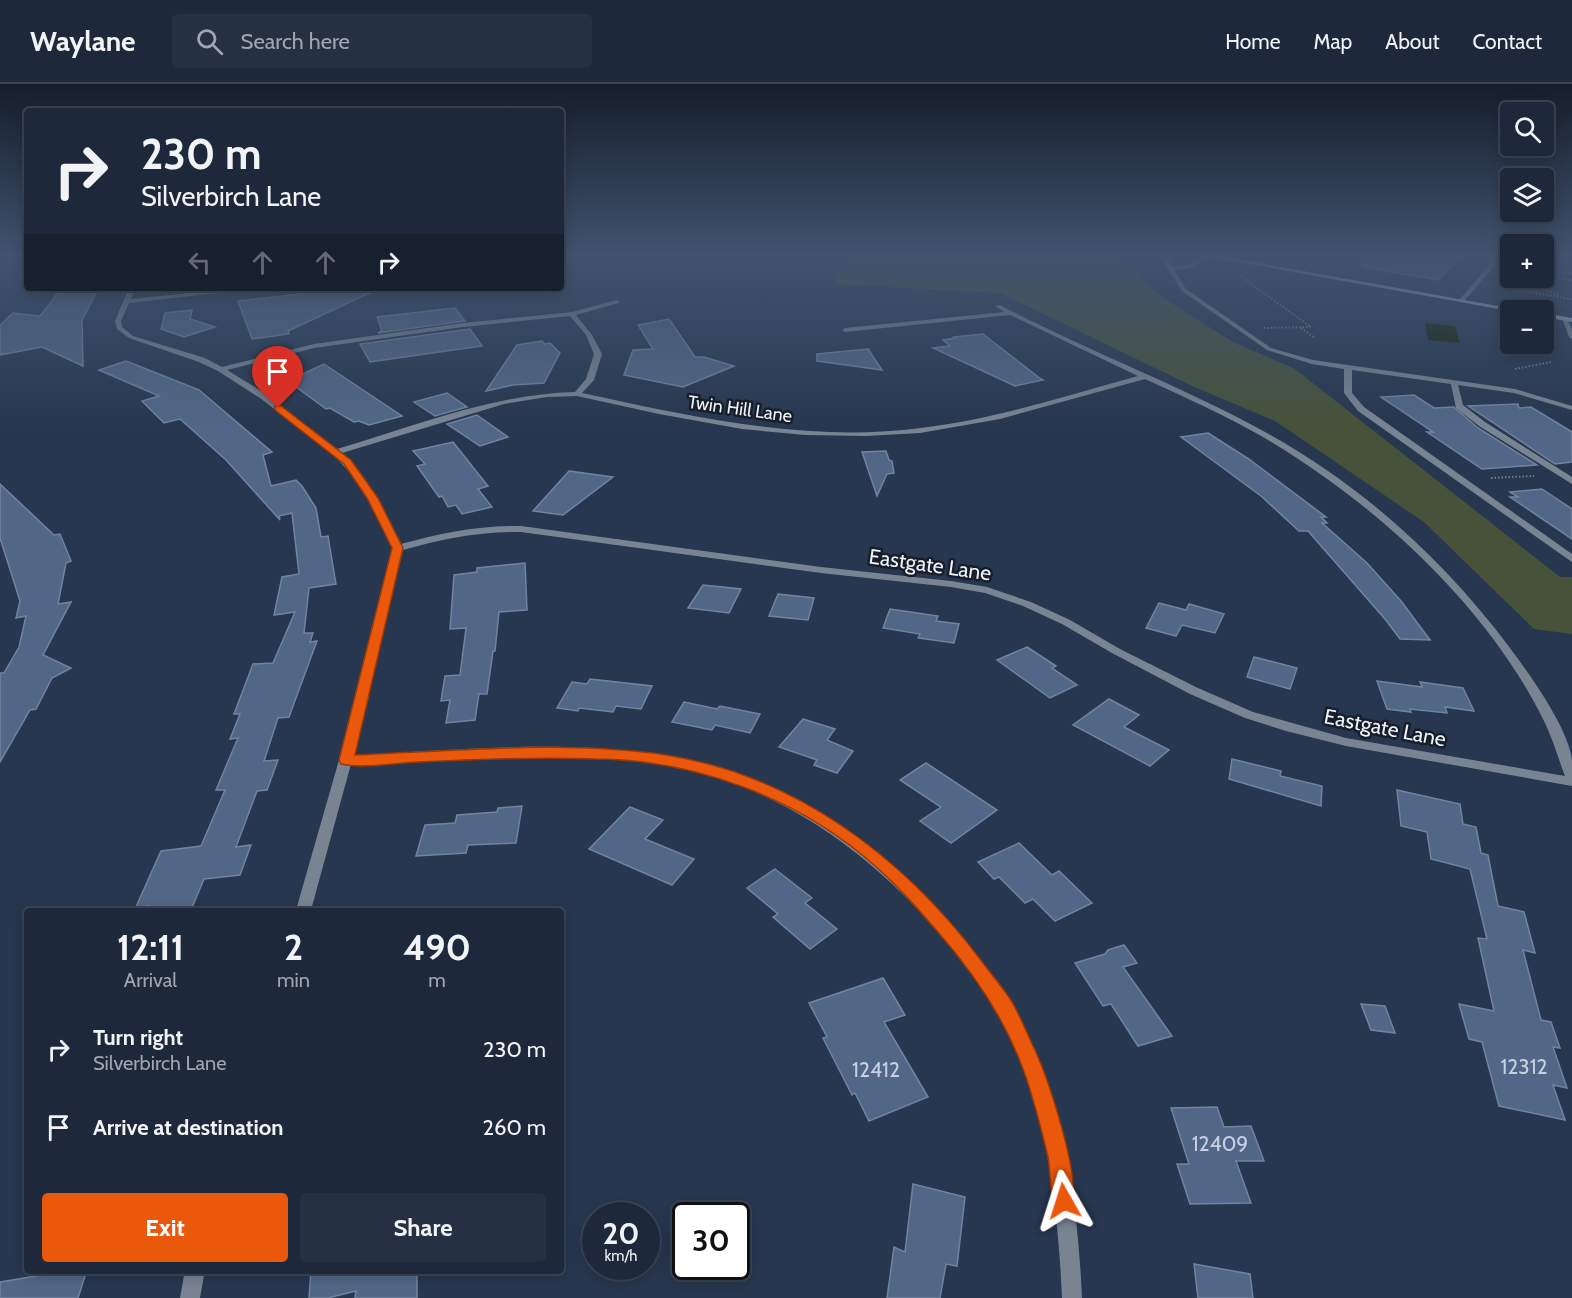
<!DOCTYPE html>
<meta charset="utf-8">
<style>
:root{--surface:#1d293b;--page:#253142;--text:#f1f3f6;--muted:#a0a6af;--line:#3b4555;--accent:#ea580c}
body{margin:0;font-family:Cabin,sans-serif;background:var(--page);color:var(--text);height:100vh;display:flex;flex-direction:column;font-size:22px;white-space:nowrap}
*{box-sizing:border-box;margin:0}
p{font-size:20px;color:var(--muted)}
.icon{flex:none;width:33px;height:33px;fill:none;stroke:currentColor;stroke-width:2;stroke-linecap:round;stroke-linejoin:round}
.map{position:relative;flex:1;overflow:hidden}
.panel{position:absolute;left:24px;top:824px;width:540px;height:366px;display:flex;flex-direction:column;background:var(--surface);border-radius:6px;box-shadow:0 3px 15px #0003,0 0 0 2px var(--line)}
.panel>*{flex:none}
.hud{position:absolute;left:24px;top:24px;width:540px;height:183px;border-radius:6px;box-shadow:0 3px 15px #0003,0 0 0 2px var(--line);background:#1d293b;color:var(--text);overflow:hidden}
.tools{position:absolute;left:1500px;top:18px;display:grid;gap:12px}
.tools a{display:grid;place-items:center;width:54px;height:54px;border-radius:6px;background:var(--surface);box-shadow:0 3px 15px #0003,0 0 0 2px var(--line);font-size:30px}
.speed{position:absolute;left:582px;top:1118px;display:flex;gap:12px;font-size:30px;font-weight:700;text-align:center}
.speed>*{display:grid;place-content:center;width:78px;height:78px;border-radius:50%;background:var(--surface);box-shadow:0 3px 15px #0003,0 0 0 2px var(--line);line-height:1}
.speed small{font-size:15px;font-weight:400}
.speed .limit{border:3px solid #111;border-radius:9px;background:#fff;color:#111}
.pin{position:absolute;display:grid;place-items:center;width:51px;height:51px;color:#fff;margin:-62px -26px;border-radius:50% 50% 50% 0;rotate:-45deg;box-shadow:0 0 6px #0007}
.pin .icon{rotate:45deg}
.me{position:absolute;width:66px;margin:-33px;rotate:354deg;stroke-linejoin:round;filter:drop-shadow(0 0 4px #0008)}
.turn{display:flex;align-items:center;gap:21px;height:126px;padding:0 18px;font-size:27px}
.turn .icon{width:78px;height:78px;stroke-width:2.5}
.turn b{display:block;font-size:42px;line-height:51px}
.lanes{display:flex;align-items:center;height:57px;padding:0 18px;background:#0003;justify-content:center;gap:30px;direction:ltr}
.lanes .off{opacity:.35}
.eta{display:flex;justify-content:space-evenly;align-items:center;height:102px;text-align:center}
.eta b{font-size:36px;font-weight:700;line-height:42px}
.primary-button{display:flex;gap:12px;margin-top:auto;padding:12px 18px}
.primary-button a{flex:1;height:69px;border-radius:6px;background:var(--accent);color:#fff;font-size:24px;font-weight:700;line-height:69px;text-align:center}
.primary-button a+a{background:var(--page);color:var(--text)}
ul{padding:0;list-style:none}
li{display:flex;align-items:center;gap:18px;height:78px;padding:0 18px}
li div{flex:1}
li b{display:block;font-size:22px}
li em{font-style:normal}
header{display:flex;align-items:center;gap:36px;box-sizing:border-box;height:84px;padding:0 30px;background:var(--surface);border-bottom:2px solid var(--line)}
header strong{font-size:28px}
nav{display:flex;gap:33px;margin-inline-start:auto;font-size:21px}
.search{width:420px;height:54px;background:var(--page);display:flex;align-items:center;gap:15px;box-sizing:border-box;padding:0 21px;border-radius:6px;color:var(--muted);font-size:22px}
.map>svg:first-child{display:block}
</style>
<header>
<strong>Waylane</strong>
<div class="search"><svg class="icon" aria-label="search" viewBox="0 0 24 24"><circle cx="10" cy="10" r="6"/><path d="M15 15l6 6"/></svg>Search here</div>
<nav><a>Home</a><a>Map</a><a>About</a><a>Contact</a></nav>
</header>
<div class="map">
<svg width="1572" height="1214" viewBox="0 0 1572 1214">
<rect width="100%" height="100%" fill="#27374f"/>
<!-- green -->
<path fill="#47523a" d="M844,172H1117L1160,212L1233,258L1295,285L1560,493H1572V550L1534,545L1424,438L1275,337L1192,302L1000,209L833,200Z"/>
<!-- water -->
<path fill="#142101" d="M1425,239L1455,242L1460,259L1428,256Z"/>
<!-- building -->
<g fill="#526787" stroke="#71849f" stroke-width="1.5">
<path d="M1363,172H1462L1438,196L1362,183Z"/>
<path d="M99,204L82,236L83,282L42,263L0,271V241L13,229L40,232L57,210Z"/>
<path d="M301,204H380L288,247L289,250L252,255L238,217L300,210Z"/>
<path d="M455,224L465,237L378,249L382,247L377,233Z"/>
<path d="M192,226L190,235L215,243L184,253L161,245L165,229Z"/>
<path d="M669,235L695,273H704L734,282L683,303L624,291L633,266L653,265L638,241Z"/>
<path d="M470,245L482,262L370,278L360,260Z"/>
<path d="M983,250L1041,295L1043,296L1015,302L933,264L950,262L943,256L956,254L954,253Z"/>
<path d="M542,257L545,260L550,259L560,269L544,299L513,301L486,307L517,261Z"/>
<path d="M868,265L882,286L817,277V270Z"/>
<path d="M126,277L199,306L272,368L263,371L271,402L296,396L302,402L316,424L321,453L328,452L336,500L309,504L304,549H313L310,558L317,557L289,633L278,634L264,677L278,676L267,706L257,707L236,763L251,761L240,791L204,795L191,826H147L149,822L136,823L161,767L201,762L225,706H216L238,654L230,655L240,630H234L253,580L273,579L295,528L274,531L282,493L299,490L292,429L279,432L280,436L226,376L180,335L164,339L142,317L159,312L99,286Z"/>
<path d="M324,280L402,332L369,341L359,337L354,338L330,324L326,325L288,297Z"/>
<path d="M447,309L467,323L435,332L414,318Z"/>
<path d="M1414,311L1434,324L1454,323L1478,344L1537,381L1482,385L1427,348H1433L1381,313Z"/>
<path d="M1518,320L1519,324L1531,323L1572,348V378L1555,380L1468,322Z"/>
<path d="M477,331L508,353L480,362L447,340Z"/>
<path d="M1208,349L1249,375L1326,433H1321L1327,439H1322L1367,479L1401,517L1430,556L1400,555L1385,535L1308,447H1299L1261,412L1181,353Z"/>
<path d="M453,358L488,402L478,405L492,423L462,430L456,421L448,423L442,412L439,413L417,382L425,380L413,367Z"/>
<path d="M886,367L889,376L892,377L894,389L887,390L877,412L862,368Z"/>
<path d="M569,387L613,393L563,431L533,427Z"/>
<path d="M0,400L54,451L60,450L71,477L66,479L58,520L71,518L43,571L71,584L52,594L36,625L30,626L0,678V589H4L19,563L26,532L16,534L20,517L0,454Z"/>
<path d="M1542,405L1572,425V455L1510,413H1518L1510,408Z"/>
<path d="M525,479L527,526L499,528L495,567H493L487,610H479L475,636L446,639L450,616L441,617L445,592L460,591L466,544L450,545L454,491L477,488V484Z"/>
<path d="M703,501L741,505L729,529L688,524Z"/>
<path d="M778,510L814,514L808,536L769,532Z"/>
<path d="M1159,519L1186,526L1189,520L1224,530L1215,549L1182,541L1176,552L1146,544Z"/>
<path d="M890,525L938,532L936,537L959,540L954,559L918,554L920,550L883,544Z"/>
<path d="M1027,563L1056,582L1052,584L1077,601L1050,614L997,576Z"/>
<path d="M1254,573L1297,584L1290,605L1247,593Z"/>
<path d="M590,595L652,602L641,625L616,622L613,628L579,624L578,627L557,624L572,598L587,600Z"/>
<path d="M1377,597L1422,603L1420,598L1463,604L1474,627L1445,623L1447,629L1410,625L1411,628L1387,625Z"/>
<path d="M1109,615L1139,631L1124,643L1169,666L1150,682L1073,641Z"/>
<path d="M684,618L717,625L720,622L760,630L750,649L715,641L712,646L672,638Z"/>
<path d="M803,635L835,645L827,656L853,667L837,689L814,681L817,676L779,663Z"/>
<path d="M1232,675L1281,687L1280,692L1322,702L1321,722L1229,695Z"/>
<path d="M926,679L997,726L951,759L920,737L941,723L900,696Z"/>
<path d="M1397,706L1460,720L1463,740L1476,743L1481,769L1488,771L1498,822L1524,828L1535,869L1523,866L1541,936L1551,938L1560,964L1553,963L1567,1004L1553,1001L1565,1036L1499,1022L1482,958L1469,955L1459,920L1494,927L1478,854L1487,855L1470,785L1431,775L1427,748L1401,742Z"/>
<path d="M522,722L516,759L468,761L466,769L416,772L425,741L455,739L457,731L497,728L498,724Z"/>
<path d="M630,723L663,736L645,755L694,775L672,801L589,765Z"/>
<path d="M1019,759L1052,791L1059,787L1092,819L1055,837L1033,815L1025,819L999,793L994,795L978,778Z"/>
<path d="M775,785L812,814L805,819L837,845L810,865L773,833L778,830L747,804Z"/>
<path d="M1124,861L1137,879L1123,883L1172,952L1138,962L1111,920L1103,922L1075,879L1105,870L1108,866Z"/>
<path d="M883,894L905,931L884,938L928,1013L869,1037L855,1009L852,1011L823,954L827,953L809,919Z"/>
<path d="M1361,920L1385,922L1395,949L1371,946Z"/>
<path d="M1217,1023L1224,1043L1251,1042L1264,1077H1236L1251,1119L1190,1120L1177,1080H1189L1171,1024Z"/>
<path d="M913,1100L965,1113L957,1182L946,1180L940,1214H887L894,1163L905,1168Z"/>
<path d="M1194,1180L1250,1190L1253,1214H1198Z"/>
<path d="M72,1186H87L78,1214H0V1198Z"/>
<path d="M311,1186H417V1214H355L356,1207L328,1214H309Z"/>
</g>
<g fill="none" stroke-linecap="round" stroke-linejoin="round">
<!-- path -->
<g stroke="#707d8f" stroke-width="2" stroke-dasharray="1.5 2" stroke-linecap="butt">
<path d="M1328,172L1347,181"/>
<path d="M1355,172L1361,176L1362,182L1370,185"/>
<path d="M1445,172L1475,177"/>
<path d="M1556,172L1572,176"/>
<path d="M1544,183L1572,190"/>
<path d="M1544,190L1572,197"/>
<path d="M1240,192L1311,243L1263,244"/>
<path d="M1510,197L1534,201L1559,211L1556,212"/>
<path d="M1505,204L1572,215"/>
<path d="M1502,206L1513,194"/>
<path d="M1301,244L1315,254"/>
<path d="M1544,259L1556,260"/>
<path d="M1515,285L1551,278"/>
<path d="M1491,394L1534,392"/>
</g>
<!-- lane -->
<g fill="#798493" fill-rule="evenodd">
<path d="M1168,172H1175L1171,176L1172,183L1188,181L1203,172H1211L1191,184L1174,186L1186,205L1271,264L1313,276L1515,305L1572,322V326L1514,309L1458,301L1463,321L1485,338L1572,393V400L1479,342L1456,324L1451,300L1352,286V309L1364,323L1572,470V478L1358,327L1344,309V285L1312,280L1267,266L1182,207L1165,181V176Z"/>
<path d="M1492,172H1498L1493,184L1463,218H1459V216L1488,183Z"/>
<path d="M1562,234L1567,235L1572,245V255L1569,253Z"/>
</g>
<!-- street -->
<g fill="#798493" fill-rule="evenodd">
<path d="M129,204H135L131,215L240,204H262L129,219L121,237L122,243L133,252L205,274L222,283L314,260L463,239L572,228L617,216L620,218L619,219L576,231L592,251L602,270L594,296L582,309C693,333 807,359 921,344C995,335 1066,312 1138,292L1010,231L845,248L842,246L845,244L1004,228L995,222L1000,221C1087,267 1180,301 1267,349C1363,402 1445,477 1510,564C1530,591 1567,642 1572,675C1572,684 1572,694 1572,702L1346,662L1286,647L1245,634L1190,610L1112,569L1062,540L1023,522L985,509L951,503L821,489L521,448C480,447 442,455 403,466L354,671C458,666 563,655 666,672C790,693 891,767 969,863C994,894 1016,923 1032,960C1067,1041 1078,1127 1082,1214H1062C1058,1126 1048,1036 1012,954C999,923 978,898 958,872C884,778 788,704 669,681C565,661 456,674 351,680L311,826H296L339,676L393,464L358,398L333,370L260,314L218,287L199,278L129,254L117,245L115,237ZM570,232L586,251L594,270L586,295L575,308C493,310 415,342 337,365L266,310L227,286L314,264L463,243ZM1145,295C1184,313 1225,331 1263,353C1374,418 1487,521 1544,637C1553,655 1558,674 1565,692L1346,654L1253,628L1198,604L1120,565L1070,536L1031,518L987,503L951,497L821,483L521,442C480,441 441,449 401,460L366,397L342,369L504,320L547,313L577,312L659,330L742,345L805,351L866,352L920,349L1000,335Z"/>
<path d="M185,1186H205L200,1214H180Z"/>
</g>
<!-- secondary -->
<g fill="#9fafc7" fill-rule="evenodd">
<path d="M1205,172H1220L1520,226L1510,227Z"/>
<path d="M1544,229L1572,234V238L1544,233Z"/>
</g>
</g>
<!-- sky -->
<linearGradient id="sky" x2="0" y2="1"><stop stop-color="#151e2b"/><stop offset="0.5" stop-color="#41536e"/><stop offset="1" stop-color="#41536e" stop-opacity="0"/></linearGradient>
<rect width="1572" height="342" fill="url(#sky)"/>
<!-- route -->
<path fill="#ea580c" stroke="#983908" stroke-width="1.5" d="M275,322H281L351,376L378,414L403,464L355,671C458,667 563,656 666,671C795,691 903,773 980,875C990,889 1003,903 1012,918C1021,933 1027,950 1035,966C1048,995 1083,1097 1071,1125L1064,1128L1056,1125C1049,1109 1051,1090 1048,1073C1041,1044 1033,1012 1023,985C1004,933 973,888 937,847C917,824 897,801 874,781C798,714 696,676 596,675C537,673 478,675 418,678C396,679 361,685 341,680L339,676L392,464L367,414L344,380L275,326Z"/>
<g text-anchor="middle" stroke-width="5" stroke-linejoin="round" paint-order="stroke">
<!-- far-street labels -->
<g font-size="18" fill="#eef4fe" stroke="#171e29">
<text transform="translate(740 325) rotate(8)" y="6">Twin Hill Lane</text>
</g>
<!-- street labels -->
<g font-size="21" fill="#eef4fe" stroke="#171e29">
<text transform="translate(930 481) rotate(8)" y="7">Eastgate Lane</text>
<text transform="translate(1385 644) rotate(11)" y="7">Eastgate Lane</text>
</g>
<!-- near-number labels -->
<g font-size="21" fill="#c7d1e0">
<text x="1524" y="990">12312</text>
<text x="876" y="993">12412</text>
<text x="1220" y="1067">12409</text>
</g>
</g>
</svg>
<div class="tools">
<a><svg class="icon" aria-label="search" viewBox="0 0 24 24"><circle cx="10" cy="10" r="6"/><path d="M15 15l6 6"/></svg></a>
<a><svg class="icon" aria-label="layers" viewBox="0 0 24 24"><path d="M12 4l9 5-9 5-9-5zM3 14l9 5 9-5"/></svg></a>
<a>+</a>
<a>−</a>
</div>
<div class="speed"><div>20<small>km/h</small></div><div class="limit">30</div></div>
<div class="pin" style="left:278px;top:324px;background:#d93025"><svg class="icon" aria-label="arrive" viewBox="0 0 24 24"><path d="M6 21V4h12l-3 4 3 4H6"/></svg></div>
<svg class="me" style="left:1064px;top:1117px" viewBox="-20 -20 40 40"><path d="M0-17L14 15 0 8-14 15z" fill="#ea580c" stroke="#fff" stroke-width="4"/></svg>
<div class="hud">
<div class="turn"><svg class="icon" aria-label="right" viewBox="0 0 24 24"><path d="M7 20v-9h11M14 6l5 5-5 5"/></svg><div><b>230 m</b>Silverbirch Lane</div></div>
<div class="lanes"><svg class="icon off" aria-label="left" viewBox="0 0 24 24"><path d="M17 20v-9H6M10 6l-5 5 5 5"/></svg><svg class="icon off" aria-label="ahead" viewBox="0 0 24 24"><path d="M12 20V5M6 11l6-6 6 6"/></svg><svg class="icon off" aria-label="ahead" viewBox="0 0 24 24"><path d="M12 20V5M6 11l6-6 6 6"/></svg><svg class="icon" aria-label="right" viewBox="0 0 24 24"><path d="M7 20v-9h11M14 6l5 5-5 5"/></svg></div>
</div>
<section class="panel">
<div class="eta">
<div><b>12:11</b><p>Arrival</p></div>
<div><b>2</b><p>min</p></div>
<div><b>490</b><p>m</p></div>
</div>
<ul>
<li><svg class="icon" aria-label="right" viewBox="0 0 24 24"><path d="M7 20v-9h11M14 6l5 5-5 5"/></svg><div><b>Turn right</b><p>Silverbirch Lane</p></div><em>230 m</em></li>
<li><svg class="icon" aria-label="arrive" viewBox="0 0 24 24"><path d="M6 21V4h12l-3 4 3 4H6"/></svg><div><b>Arrive at destination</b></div><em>260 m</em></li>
</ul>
<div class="primary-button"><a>Exit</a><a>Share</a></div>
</section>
</div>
